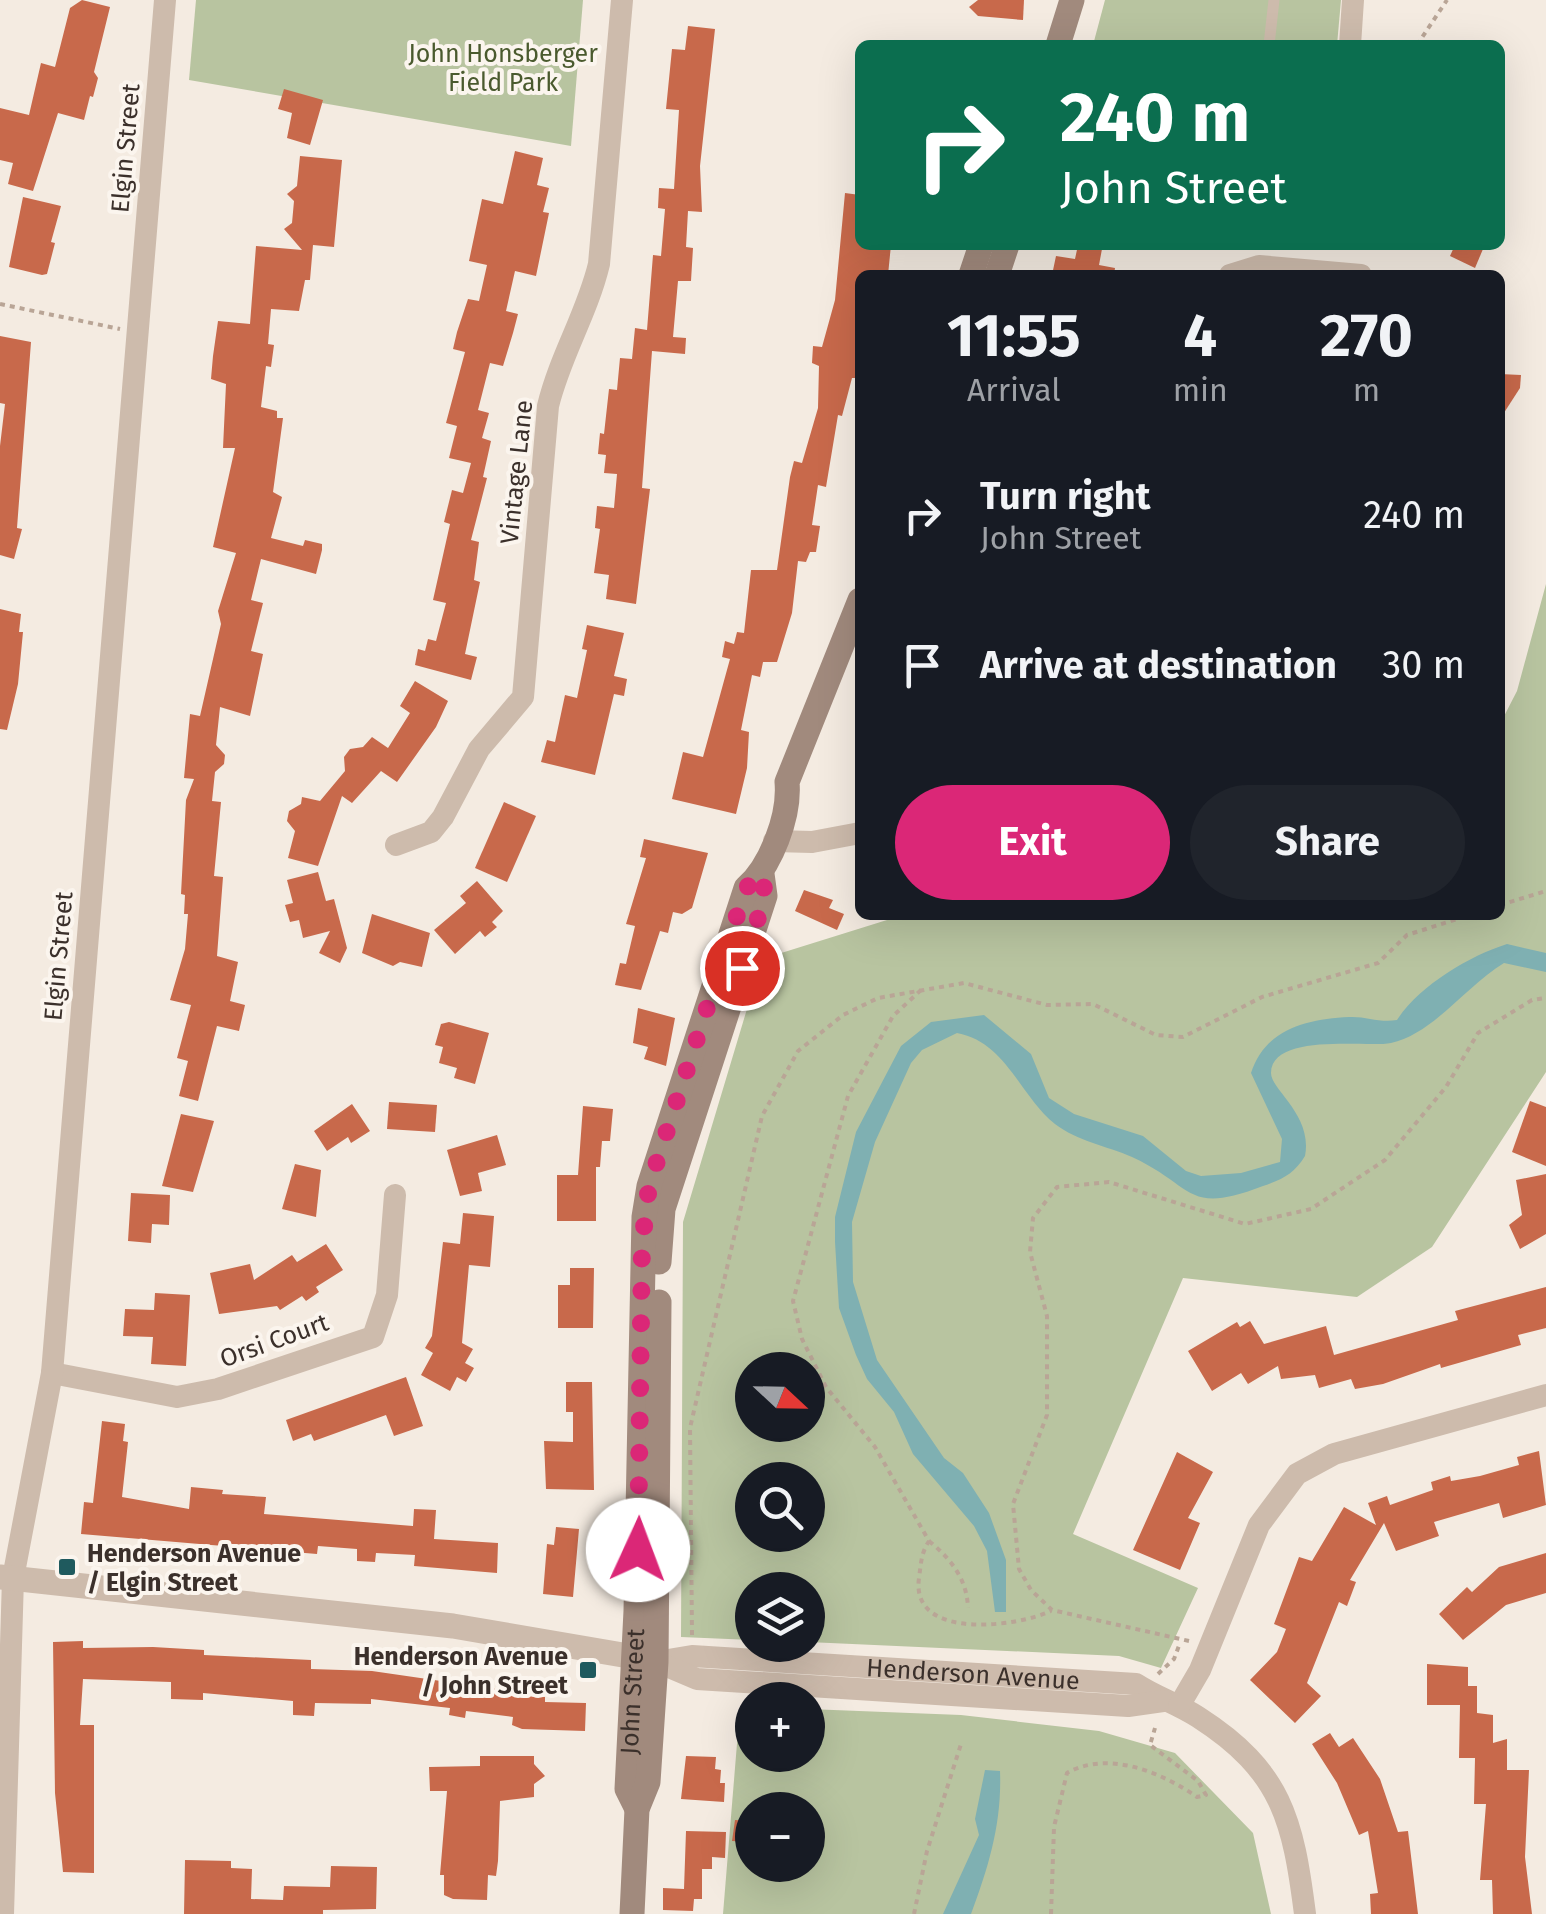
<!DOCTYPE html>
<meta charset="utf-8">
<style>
:root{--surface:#171b24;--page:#20242c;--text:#f1f3f6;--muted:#9ea1a6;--accent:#db2777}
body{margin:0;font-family:"Fira Sans",sans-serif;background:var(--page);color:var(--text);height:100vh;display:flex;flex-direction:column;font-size:38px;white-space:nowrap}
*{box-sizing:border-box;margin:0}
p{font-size:32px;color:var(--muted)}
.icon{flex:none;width:55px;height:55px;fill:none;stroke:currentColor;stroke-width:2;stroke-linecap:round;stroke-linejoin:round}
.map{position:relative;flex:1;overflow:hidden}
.panel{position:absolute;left:855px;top:270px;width:650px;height:650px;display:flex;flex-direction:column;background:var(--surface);border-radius:15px;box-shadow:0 10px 40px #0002}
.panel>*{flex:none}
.hud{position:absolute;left:855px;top:40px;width:650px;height:210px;border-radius:15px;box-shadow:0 10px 40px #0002;background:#0b6e4f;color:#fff;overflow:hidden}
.needle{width:65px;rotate:112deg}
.fabs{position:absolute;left:735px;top:1352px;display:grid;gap:20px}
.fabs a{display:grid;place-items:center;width:90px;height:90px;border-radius:50%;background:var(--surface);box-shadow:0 10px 40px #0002;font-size:50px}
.pin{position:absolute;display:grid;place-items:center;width:85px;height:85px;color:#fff;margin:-42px;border:5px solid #fff;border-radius:50%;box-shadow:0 2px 10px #0007}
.me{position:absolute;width:110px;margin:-55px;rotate:2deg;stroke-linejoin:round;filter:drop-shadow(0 0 8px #0008)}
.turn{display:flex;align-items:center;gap:35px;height:210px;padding:0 40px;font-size:45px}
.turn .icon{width:130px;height:130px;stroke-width:2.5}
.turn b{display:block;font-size:70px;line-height:85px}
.eta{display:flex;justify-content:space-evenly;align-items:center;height:170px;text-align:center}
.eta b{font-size:60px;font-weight:700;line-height:70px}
.action{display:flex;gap:20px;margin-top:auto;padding:20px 40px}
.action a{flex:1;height:115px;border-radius:60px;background:var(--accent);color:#fff;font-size:40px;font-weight:700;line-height:115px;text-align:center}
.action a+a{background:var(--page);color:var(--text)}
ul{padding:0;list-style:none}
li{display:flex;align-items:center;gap:30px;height:150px;padding:0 40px}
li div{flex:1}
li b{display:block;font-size:38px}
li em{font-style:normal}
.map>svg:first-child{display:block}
</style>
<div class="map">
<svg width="1546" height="1914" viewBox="0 0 1546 1914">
<rect width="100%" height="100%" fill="#f4ebe1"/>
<!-- green -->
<g fill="#b8c4a0" fill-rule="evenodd">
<path d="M196,0H583L571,146L189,80Z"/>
<path d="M1105,0H1341L1337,45H1093Z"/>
<path d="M1546,584V1072L1432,1247L1357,1297L1183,1278L1073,1534L1198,1588L1161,1668L1119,1656L808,1642V1590H752V1640L681,1637L683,1222L762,959L903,915H1500V724L1517,691ZM752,1370H808V1425H752ZM752,1480H808V1535H752Z"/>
<path d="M740,1707L752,1708V1755H808V1709L961,1715L1099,1731L1175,1753L1253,1833L1271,1914H723ZM752,1810H808V1865H752Z"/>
</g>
<!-- water -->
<g fill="#7fb0b2">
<path d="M1507,944L1546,953V972L1504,963C1467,985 1433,1034 1391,1043C1368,1048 1272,1032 1271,1073C1271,1090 1313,1115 1305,1156C1294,1174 1283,1179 1263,1186C1185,1216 1195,1186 1132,1157C1107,1146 1077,1141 1055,1124C1020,1096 1006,1042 957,1033L922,1050L911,1063L875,1142L852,1222L853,1282L877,1360L944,1458L963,1473L989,1513L1006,1560V1612H995L987,1551L974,1526L913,1454L894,1412L867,1379L856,1355L839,1308L835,1242V1217L856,1132L901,1046L931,1022L984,1015L1031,1054L1049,1098L1074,1114L1143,1136L1186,1171L1201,1176L1241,1173L1280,1162L1282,1139L1251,1073C1265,1029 1307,1019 1349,1017C1366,1016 1379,1023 1397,1020C1419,986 1469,956 1507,944Z"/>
<path d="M985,1770L1000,1771C1002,1823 989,1866 971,1914H943L979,1835L975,1819Z"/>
</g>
<!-- building -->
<g fill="#c8694b">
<path d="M82,0L110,7L94,72L98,78L93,97L90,96L84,120L58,113L33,191L8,184L13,163L0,160V108L29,115L41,63L55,67L70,8Z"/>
<path d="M978,0H1024L1023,20L978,16L969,7Z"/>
<path d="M688,26L715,29L700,166L702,212L688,211L686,247L693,248L691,281H678L673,337L686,338L685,354L652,351L642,488L650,489L636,604L606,599L609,575L594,573L600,529L595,528L597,506L614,508L617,474L604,473L606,455L598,454L600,433L604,434L609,389L617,390L620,358L632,359L635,328L647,330L653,255L661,256L665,209L658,208L659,188L674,189L679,110L666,109L672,49L685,50Z"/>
<path d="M284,89L323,100L310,145L287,138L292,113L278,109Z"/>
<path d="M515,151L543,158L537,185L549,188L543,212L549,213L536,276L515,271L506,311L518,314L513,333L503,366L490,363L478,410L489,413L482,438L491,441L483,477L487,478L471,540L479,542L474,580L480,582L465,654L477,657L471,680L415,665L418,649L425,651L428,639L436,641L446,603L433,600L450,524L444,522L452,490L463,493L471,463L449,458L457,426L446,423L465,352L453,349L457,332L468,299L479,301L487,265L469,261L482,199L503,204Z"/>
<path d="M300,156L342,160L334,247L313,245L310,280H305L299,311L271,309L268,344L274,345L271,367L266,366L261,407L277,411V418H283L273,492L282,497L271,538L303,546L305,540L322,544V550L316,574L261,559L251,600L263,603L251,651L263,654L250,716L220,707L216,745L225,755L224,764L215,772L212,801L221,802L214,876L223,877L217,956L238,962L230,1001L245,1005L239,1031L217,1026L198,1101L179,1096L188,1061L177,1058L191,1005L170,1000L185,949L188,914H184L185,895L181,894L186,800L194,779L184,778L190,714L200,716L221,624L218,611L236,553L213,547L235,448H223L226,384L211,379L213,356L218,321L250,324L256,246L302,250L284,229L292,223L294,201L287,194L297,186Z"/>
<path d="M845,193L860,195V245H891L888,275H860V378H852L842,416L838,415L826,487L818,485L812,525L820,526L816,552H810L806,562L798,561L792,613L777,662H763L760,677L752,675L741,730L749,732L747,768L736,814L672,799L683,752L703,757L730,659L722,657L725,641L734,644L737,632L744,633L751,570H777L790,477L794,461L802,463L818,408L819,366L812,363L813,346L822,347L835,300Z"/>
<path d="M23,197L61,206L51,242L55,243L47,274L42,275L9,267Z"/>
<path d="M1078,245L1102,249L1099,265L1115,268L1114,275H1052L1056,256L1075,259Z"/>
<path d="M1455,245L1483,249L1475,268L1450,256Z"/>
<path d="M0,336L31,342L17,528L22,529L14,559L0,555V446L5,404L0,403Z"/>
<path d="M1500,374L1521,375L1520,388L1500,419Z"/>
<path d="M0,609L21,614L19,632H23L18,684L7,730L0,729Z"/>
<path d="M587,625L624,633L614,676L627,679L624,696L614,694L595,775L541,762L547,740L555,742L565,695L577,698L587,650L582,649Z"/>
<path d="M415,681L448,701L436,727L397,782L381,771L352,803L342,796L318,866L288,858L295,831L287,821L289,811L301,804L302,797L320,801L345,771L344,757L350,749L363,747L372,737L388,748L410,713L400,706Z"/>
<path d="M504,802L536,816L507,882L475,868Z"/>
<path d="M644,839L708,853L692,908L682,914L673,912L668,933L660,931L641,990L615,985L620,963L626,964L635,926L626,924L646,858L640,857Z"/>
<path d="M318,872L326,901L334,899L347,948L340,963L319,953L330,931L303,938L299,920L290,922L285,905L293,903L287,880Z"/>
<path d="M477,881L503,911L492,922L497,927L485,937L480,931L455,954L434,930L466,903L460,896Z"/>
<path d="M804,890L833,900L829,908L844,914L837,930L795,911Z"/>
<path d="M372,914L430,933L422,967L400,962L393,966L362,953Z"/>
<path d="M638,1008L675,1018L666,1066L644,1059L648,1047L633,1043Z"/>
<path d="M449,1022L489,1033L475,1084L454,1078L457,1068L439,1063L443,1047L435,1045L441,1024Z"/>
<path d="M1530,1101L1546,1107V1166L1512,1152Z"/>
<path d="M389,1102L437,1105L435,1132L387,1129Z"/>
<path d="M352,1104L370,1131L351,1143L348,1137L327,1151L314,1131Z"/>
<path d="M583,1106L613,1109L610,1141H602L600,1167H596V1221H557V1175H578Z"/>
<path d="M181,1114L214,1121L193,1192L162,1186Z"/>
<path d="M497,1135L506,1165L478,1173L482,1191L460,1196L447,1150Z"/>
<path d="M295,1164L321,1170L316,1217L282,1209Z"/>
<path d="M1546,1174V1234L1520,1249L1509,1225L1522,1215L1516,1180Z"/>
<path d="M131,1193L170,1195L169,1225L152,1224L151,1243L128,1241Z"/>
<path d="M463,1213L494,1216L490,1267L469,1265L462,1343L473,1349L465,1363L474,1368L466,1382L457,1377L450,1391L421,1375L433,1353L425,1348L432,1336L443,1242L460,1244Z"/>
<path d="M326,1244L343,1270L316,1287L319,1292L306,1301L302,1296L280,1310L277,1306L219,1314L210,1273L250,1264L254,1280L292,1255L297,1262Z"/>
<path d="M570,1268H594L593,1328H558V1285H570Z"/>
<path d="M1546,1287V1328L1518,1335L1521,1345L1441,1368L1440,1364L1383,1384L1355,1389L1351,1379L1319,1388L1315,1375L1281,1379L1278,1366L1248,1384L1241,1373L1212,1391L1188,1351L1237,1322L1240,1327L1250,1321L1264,1344L1326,1326L1334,1355L1458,1320L1455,1311Z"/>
<path d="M155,1293L190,1295L186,1366L151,1364L153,1337L123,1336L125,1309L154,1310Z"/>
<path d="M406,1377L423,1426L394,1436L386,1415L314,1441L311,1434L293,1441L286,1420Z"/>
<path d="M566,1382H592L594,1490L546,1489L544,1441L573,1442V1412H566Z"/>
<path d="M102,1421L125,1424L123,1441L128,1442L122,1497L189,1509L191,1487L223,1490L222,1494L266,1497L264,1514L413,1526L414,1509L436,1510L434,1539L498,1543L497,1573L414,1566L415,1555L376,1553L375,1562L357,1561V1549L318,1546L317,1554L81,1534L84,1502L93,1503Z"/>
<path d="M1539,1451L1546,1505L1503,1518L1499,1503L1434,1522L1439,1536L1396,1551L1384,1523L1350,1580L1356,1582L1347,1606L1339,1602L1307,1683L1321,1696L1295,1723L1250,1680L1277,1652L1286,1629L1274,1624L1299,1557L1312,1561L1344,1507L1376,1525L1368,1503L1387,1496L1390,1505L1433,1490L1431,1482L1450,1476L1451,1481L1480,1476L1519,1465L1517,1457Z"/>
<path d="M1177,1452L1213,1472L1188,1518L1200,1523L1180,1570L1133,1550Z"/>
<path d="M556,1527L579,1529L573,1597L543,1594L547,1544L554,1545Z"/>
<path d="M1546,1553V1593L1506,1605L1463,1640L1439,1614L1467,1587L1472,1592L1499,1567Z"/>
<path d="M83,1641V1648L153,1647L204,1650V1655L311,1660V1669L372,1671L517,1692L516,1696L545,1697V1702L586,1703L585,1731L522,1729L512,1725L513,1717L466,1711L465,1718L449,1715L450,1708L371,1699V1704L315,1703L314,1716L293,1715V1701L203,1693V1700L171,1699V1682L83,1679L80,1725H94V1873L63,1872L55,1793L53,1642Z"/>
<path d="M1427,1664L1468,1667V1686H1477V1713L1493,1715V1743L1507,1739V1770H1529L1525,1857L1532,1914H1493L1492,1880H1480L1486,1804H1474L1475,1758H1459L1460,1705H1427Z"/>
<path d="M1330,1733L1339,1747L1353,1738L1380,1779L1398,1832L1408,1831L1418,1914H1371L1370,1894L1378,1893L1368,1831L1359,1835L1337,1783L1312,1744Z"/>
<path d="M480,1756H534V1764L545,1776L534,1784V1797L500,1801L498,1861L496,1876L488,1875L487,1900L453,1899L444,1895V1875H440L447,1791H430L429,1767L480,1766Z"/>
<path d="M686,1756L716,1757L715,1769L721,1770L720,1783H725L724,1802L681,1799Z"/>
<path d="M735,1820L751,1821L750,1842L732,1841Z"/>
<path d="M686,1831L726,1832L725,1858L712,1857V1869H702V1899H694L693,1911L663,1910V1888L684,1889Z"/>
<path d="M185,1860L231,1861V1868L252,1869L251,1899L283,1900L284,1886L330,1887L331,1866L377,1867L376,1909L323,1910V1914H184Z"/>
</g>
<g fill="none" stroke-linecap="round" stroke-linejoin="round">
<!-- path -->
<g stroke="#b9a596" stroke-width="4" stroke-dasharray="5 5" stroke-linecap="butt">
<path d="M1417,45L1447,0"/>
<path d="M0,304L120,329"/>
<path d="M1500,905L1546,891"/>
<path d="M921,990L893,1016L848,1096L793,1301L802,1339L826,1387L875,1447L929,1541C921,1553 921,1564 919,1578C910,1641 1017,1627 1051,1611"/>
<path d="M929,1541C951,1559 967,1579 968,1608"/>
<path d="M692,1635L690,1428L762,1116L798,1051L843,1015L878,998L964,983L1047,1005L1093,1004L1156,1035L1183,1037L1262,997L1378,963L1407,935L1470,915"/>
<path d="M1189,1641L1052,1610L1031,1590L1019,1569L1013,1504L1047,1415V1316L1030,1252L1033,1218L1057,1187L1109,1182L1245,1224L1311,1209L1385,1160L1446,1087L1478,1033L1532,1000L1546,998"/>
<path d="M1158,1674L1174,1659L1180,1643"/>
<path d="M914,1914L927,1851L961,1744"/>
<path d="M1051,1914L1054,1827L1067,1773C1108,1750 1161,1772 1197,1797L1206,1795L1198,1781L1150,1745L1155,1728"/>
</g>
<!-- service -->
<path stroke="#cdbbac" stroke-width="11" d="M1269,45L1274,0"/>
<!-- minor -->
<g stroke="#cdbbac" stroke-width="22">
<path d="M1350,45L1353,0"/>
<path d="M1230,275L1259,266L1361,275"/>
<path d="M774,841L812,842L860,833"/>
<path d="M396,845L431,832L443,817L479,749L523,697L548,406C560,356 587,314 599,264L622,0"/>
<path d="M52,1373L177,1397L218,1389L373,1337L387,1295L395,1195"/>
<path id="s1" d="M656,1662L692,1656L1136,1684C1156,1697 1178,1704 1198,1717C1282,1771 1293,1820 1305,1914"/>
<path d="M657,1662L697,1679L1128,1706L1163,1701"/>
<path d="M1179,1706L1200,1670L1259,1525L1297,1474L1334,1454L1546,1395"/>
<path d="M3,1914L13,1578L52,1373L165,0"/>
</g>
<!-- tertiary -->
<path stroke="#cdbbac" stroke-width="25" d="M0,1577L453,1626L652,1660"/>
<!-- secondary -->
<g stroke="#a18a7d" stroke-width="25">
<path d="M1058,45L1072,0"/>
<path d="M971,275L981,245"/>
<path d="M997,275L1007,245"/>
<path d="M659,1262L663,1209L765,896L762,874"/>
<path id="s2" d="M637,1809L627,1789L636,1611L644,1217L649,1186L746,888C771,866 790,816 787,782L860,600"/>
<path d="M632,1914L637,1809L648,1782L656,1662L659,1302"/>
</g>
</g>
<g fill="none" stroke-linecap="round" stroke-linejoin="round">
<!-- route -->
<path stroke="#db2777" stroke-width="18" stroke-dasharray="0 32.4" d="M638,1550L642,1244L649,1186L746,888L762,874L765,896L742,968"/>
</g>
<!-- markers -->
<g fill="#1f5a5e" stroke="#fbf5ee" stroke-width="4">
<rect x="57" y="1557" width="20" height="20" rx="5"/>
<rect x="578" y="1660" width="20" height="20" rx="5"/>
</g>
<g text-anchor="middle" stroke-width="8" stroke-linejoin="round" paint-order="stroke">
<!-- park labels -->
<g font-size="25" fill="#4a5a2e" stroke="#fbf5ee">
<text x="503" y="62">John Honsberger<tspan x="503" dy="29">Field Park</tspan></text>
</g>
<!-- street labels -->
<g font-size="25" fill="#3b302b" stroke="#fbf5ee">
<text transform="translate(125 148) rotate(-85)" y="9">Elgin Street</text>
<text transform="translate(516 472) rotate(-84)" y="9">Vintage Lane</text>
<text transform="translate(58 956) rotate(-85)" y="9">Elgin Street</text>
<text transform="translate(274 1340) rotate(-20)" y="9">Orsi Court</text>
<text dy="9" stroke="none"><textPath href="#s1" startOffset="318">Henderson Avenue</textPath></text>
<text dy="9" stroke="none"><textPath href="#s2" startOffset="120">John Street</textPath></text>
</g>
<!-- poi labels -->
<g font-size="25" font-weight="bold" fill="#3b302b" stroke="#fbf5ee" text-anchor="start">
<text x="87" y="1562">Henderson Avenue<tspan x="87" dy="29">/ Elgin Street</tspan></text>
<text x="568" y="1665" text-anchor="end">Henderson Avenue<tspan x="568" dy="29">/ John Street</tspan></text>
</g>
</g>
</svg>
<div class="fabs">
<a><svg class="needle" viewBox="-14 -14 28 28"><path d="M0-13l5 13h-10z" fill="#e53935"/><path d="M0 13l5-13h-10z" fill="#9ea1a6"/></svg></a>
<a><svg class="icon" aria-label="search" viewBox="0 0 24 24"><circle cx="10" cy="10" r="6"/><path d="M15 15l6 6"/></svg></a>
<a><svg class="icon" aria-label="layers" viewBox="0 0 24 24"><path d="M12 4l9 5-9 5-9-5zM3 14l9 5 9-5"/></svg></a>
<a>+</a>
<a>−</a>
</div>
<div class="pin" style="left:742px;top:968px;background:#d93025"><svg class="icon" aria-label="arrive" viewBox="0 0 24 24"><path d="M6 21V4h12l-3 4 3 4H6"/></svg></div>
<svg class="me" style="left:638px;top:1550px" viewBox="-20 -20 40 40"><circle r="19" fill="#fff"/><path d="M0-13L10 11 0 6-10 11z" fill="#db2777"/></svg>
<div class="hud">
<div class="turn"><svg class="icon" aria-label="right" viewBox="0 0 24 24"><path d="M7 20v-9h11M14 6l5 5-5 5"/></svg><div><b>240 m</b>John Street</div></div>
</div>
<section class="panel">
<div class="eta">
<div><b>11:55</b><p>Arrival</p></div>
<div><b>4</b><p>min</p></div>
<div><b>270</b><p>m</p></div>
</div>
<ul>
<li><svg class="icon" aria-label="right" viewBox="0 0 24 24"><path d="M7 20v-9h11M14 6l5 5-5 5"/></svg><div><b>Turn right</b><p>John Street</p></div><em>240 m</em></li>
<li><svg class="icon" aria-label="arrive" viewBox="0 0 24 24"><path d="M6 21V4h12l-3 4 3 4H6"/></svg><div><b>Arrive at destination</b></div><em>30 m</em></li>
</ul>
<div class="action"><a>Exit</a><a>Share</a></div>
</section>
</div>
